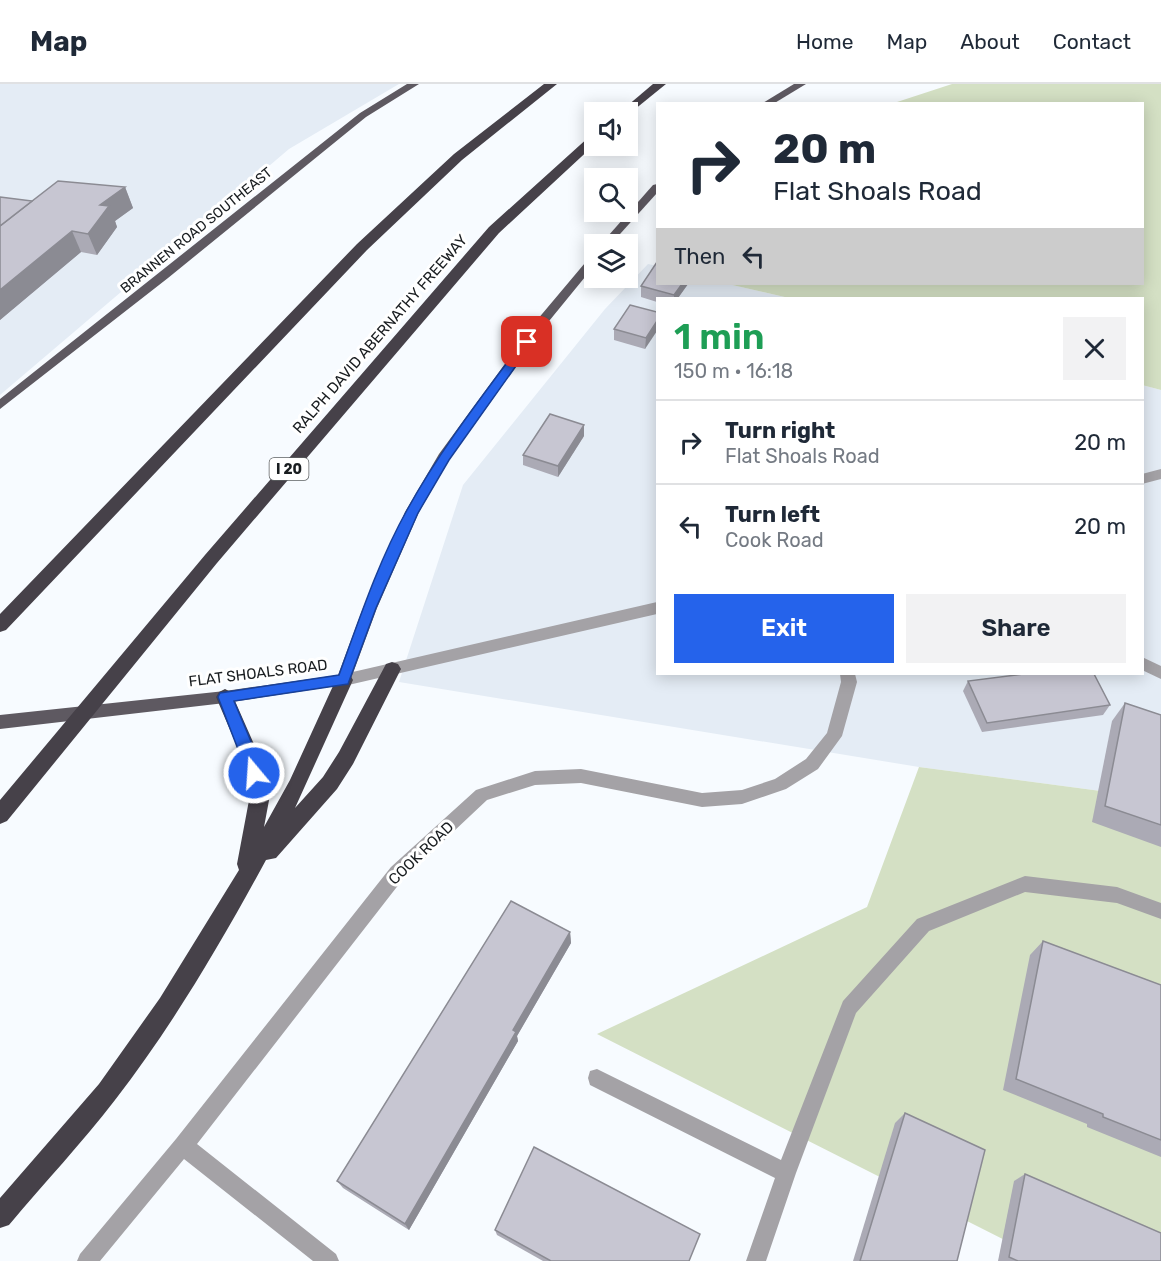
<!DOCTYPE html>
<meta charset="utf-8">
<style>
:root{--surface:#fff;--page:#f2f2f3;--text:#1f2937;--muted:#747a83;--line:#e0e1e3;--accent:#2563eb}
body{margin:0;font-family:Rubik,sans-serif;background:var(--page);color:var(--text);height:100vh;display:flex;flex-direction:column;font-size:22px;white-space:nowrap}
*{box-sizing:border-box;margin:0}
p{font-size:20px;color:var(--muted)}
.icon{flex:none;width:33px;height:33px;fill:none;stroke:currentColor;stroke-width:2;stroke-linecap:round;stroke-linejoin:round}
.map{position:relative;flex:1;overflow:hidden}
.details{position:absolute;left:656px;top:213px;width:488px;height:378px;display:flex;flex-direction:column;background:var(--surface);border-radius:0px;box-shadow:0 3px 15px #0003}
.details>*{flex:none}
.guide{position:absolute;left:656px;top:18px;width:488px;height:183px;border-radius:0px;box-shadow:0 3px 15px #0003;background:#fff;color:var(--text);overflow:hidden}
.tools{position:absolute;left:584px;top:18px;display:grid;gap:12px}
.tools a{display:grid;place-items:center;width:54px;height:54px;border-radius:0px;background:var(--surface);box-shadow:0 3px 15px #0003;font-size:30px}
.pin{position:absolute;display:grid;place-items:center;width:51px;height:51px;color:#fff;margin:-26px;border-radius:12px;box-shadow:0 3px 9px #0006}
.me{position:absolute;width:66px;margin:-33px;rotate:342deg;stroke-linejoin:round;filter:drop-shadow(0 0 4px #0008)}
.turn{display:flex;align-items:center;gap:21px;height:126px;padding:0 18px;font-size:27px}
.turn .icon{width:78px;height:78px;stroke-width:2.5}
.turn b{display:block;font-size:42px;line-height:51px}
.then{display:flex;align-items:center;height:57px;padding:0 18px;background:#0003;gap:12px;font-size:22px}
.round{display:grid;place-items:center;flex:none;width:63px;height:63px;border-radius:0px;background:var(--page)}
.overview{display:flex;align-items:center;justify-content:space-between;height:102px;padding:0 18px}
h1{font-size:36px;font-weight:600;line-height:45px;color:#1e9e55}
.action{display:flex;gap:12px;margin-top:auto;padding:12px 18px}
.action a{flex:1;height:69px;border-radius:0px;background:var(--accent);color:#fff;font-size:24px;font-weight:600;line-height:69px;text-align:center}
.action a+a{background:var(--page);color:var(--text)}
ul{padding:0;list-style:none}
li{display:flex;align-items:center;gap:18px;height:84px;padding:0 18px;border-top:2px solid var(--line)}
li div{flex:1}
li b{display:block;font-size:22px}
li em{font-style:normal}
header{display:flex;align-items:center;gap:36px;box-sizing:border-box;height:84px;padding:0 30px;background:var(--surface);border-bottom:2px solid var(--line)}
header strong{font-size:28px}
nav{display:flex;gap:33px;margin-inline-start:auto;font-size:21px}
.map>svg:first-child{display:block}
</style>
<header>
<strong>Map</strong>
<nav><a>Home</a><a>Map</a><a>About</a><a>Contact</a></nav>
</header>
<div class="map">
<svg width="1161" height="1177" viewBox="0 0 1161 1177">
<rect width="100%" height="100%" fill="#f7fbff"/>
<!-- built -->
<g fill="#e4ecf5">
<path d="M0,0H399L289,65L0,311Z"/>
<path d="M648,180L657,182V200H728L789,214H657V590H1142V301L1161,306V715L919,683L399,598L463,401L605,225Z"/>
</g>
<!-- green -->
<g fill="#d4e0c4">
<path d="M952,0H1161V306L1142,301V214H789L728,200H1142V20L894,19Z"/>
<path d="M919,683L1161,715V1177H1046L597,950L867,823Z"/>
</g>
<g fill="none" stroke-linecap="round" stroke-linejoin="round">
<!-- minor -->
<g fill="#a4a2a6" fill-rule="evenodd">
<path d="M1161,385V395L1142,400V390Z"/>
<path d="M657,518V530L344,602L339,600L336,596L339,592L344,590Z"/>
<path d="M1142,573L1161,582V595L1142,586Z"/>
<path d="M840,590H855L857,598L842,652L818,685L786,705L742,720L702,723L581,699L535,701L487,716L403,795L197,1060L336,1170L339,1177H313L184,1075L100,1177H77L80,1170L176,1055L391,783L476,706L535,687L581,685L702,709L742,706L775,695L806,675L827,649L841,598Z"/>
<path d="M1025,792L1117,803L1161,819V835L1117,819L1025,808L929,847L856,929L796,1089L766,1177H746L775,1094L590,1001L588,994L590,987L597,985L781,1076L843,917L917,835Z"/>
</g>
<!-- major -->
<g fill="#5e5961" fill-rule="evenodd">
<path d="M407,0H419L366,33L168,194L0,325V315L360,29Z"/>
<path d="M794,0H806L773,20H761Z"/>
<path d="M657,100V109L611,160H601L653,101Z"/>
<path d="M594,172V182L545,242L449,376L419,428L377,524L349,600L225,619L0,645V631L225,607L338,591L363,524L405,428L439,370L537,236L590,173Z"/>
</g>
<!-- highway -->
<g fill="#464149" fill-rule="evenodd">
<path d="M544,0H557L462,76L367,166L6,546L0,548V530L357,160L454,70Z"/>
<path d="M653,0H666L629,30L620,28Z"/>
<path d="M594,51V61L499,149L217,479L7,737L0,740V716L205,471L489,143L590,52Z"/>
<path d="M392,578L398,580L401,585L353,680L337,705L276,774L266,776C221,859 173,941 115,1016C82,1059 44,1099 9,1141L0,1144V1114L99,1000L160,914L239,786L237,780L250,711L239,667L216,613L219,608L225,605L231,608L257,667L270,711L264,743L290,696L338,591L344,589L350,591L353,596L295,724L323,693L339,668L386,580Z"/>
</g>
</g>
<!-- wall -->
<g fill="#abaab5">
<path d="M125,103L133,124L115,137L117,143L97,171L81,168L0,236V113L32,117Z"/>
<path d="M657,200H688L678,214H657V218L641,213V202Z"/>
<path d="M657,228L645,265L614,256V245Z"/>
<path d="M584,352L558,393L523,381V371Z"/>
<path d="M968,597L1110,621L1103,631L982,648L963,607Z"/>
<path d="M1125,619L1161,631V763L1092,738L1112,637Z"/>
<path d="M570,848L571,859L517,952L518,957L409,1146L343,1104L337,1097Z"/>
<path d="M1043,857L1161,901V1073L1087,1043V1040L1003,1006L1030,871Z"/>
<path d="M905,1029L957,1177H853L895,1039Z"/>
<path d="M1025,1090L1161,1177H998L1014,1097Z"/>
<path d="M495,1146L689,1177H543L497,1151Z"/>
</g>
<!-- shaded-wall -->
<g fill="#8b8b93">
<path d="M125,103L133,124L115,137L117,143L97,171L88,150L100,121Z"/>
<path d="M72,147L81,168L0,236V206Z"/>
<path d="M682,200H688L678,214H674V211Z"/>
<path d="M657,237V247L645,265L646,254Z"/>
<path d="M584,341V352L558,393V382Z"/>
<path d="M570,848L571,859L517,952L518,957L409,1146L405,1140L513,946Z"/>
</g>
<!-- building -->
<g fill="#c7c6d2" stroke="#8b8b93" stroke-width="1.5">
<path d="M58,97L125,103L100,121L109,122L88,150L72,147L0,206V142Z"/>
<path d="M0,113L32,117L0,142Z"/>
<path d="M657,178V200H682L674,211L641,202Z"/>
<path d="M630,221L657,228V237L646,254L614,245Z"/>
<path d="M550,330L584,341L558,382L523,371Z"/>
<path d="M1023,590H1094L1110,621L987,639L968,597Z"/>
<path d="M1125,619L1161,631V741L1105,722Z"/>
<path d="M511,817L570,848L513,946L516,948L405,1140L337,1097Z"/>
<path d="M1043,857L1161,901V1056L1103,1033V1030L1016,995Z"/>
<path d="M905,1029L985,1066L957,1177H860Z"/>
<path d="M534,1063L700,1150L689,1177H551L495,1146Z"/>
<path d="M1025,1090L1161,1149V1177H1018L1009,1173Z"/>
</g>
<!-- route -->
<path fill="#2563eb" stroke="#184099" stroke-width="1.5" d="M527,255L533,258L449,376L418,429L376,524L348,600L234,617L255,667L261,689L259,694L254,696L249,694L218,613L220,609L339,591C359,536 378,478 407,426C440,366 483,311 524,256Z"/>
<g text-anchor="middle" stroke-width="6" stroke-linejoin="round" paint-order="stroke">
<!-- far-street labels -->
<g font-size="14" fill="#191d20" stroke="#fff">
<text transform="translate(196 146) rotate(-39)" y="5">BRANNEN ROAD SOUTHEAST</text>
</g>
<!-- shield labels -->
<rect fill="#fff" stroke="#5e6163" stroke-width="1.5" x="269.5" y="374" width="39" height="22" rx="4.5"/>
<g font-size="14" font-weight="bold" fill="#191d20">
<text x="289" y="390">I 20</text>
</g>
<!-- street labels -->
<g font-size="15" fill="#191d20" stroke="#fff">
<text transform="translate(380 250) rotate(-49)" y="5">RALPH DAVID ABERNATHY FREEWAY</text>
<text transform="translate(258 589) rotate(-7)" y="5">FLAT SHOALS ROAD</text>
<text transform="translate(421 769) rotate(-44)" y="5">COOK ROAD</text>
</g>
</g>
</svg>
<div class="tools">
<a><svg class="icon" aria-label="sound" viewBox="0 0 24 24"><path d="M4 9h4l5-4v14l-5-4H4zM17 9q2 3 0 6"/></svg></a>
<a><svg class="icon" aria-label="search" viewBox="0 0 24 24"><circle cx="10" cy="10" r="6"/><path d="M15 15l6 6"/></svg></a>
<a><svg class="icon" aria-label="layers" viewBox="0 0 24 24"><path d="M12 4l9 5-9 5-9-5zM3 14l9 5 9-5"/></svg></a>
</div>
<div class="pin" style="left:527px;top:258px;background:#d93025"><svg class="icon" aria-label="arrive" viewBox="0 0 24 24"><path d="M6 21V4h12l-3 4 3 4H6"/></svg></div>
<svg class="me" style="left:254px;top:689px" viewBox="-20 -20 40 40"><circle r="17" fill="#2563eb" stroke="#fff" stroke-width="3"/><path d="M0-11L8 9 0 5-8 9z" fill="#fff"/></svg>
<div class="guide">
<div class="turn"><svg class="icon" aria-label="right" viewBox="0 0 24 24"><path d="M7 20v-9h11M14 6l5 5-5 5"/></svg><div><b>20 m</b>Flat Shoals Road</div></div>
<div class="then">Then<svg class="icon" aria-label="left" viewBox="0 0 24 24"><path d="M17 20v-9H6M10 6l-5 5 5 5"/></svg></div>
</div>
<section class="details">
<div class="overview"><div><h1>1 min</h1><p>150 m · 16:18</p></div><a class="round"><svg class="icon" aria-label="close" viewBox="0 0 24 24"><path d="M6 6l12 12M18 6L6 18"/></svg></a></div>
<ul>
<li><svg class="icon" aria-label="right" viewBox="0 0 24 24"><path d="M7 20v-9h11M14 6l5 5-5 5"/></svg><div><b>Turn right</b><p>Flat Shoals Road</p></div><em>20 m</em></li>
<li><svg class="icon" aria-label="left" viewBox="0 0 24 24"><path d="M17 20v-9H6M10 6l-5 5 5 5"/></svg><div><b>Turn left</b><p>Cook Road</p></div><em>20 m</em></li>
</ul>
<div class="action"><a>Exit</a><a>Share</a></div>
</section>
</div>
